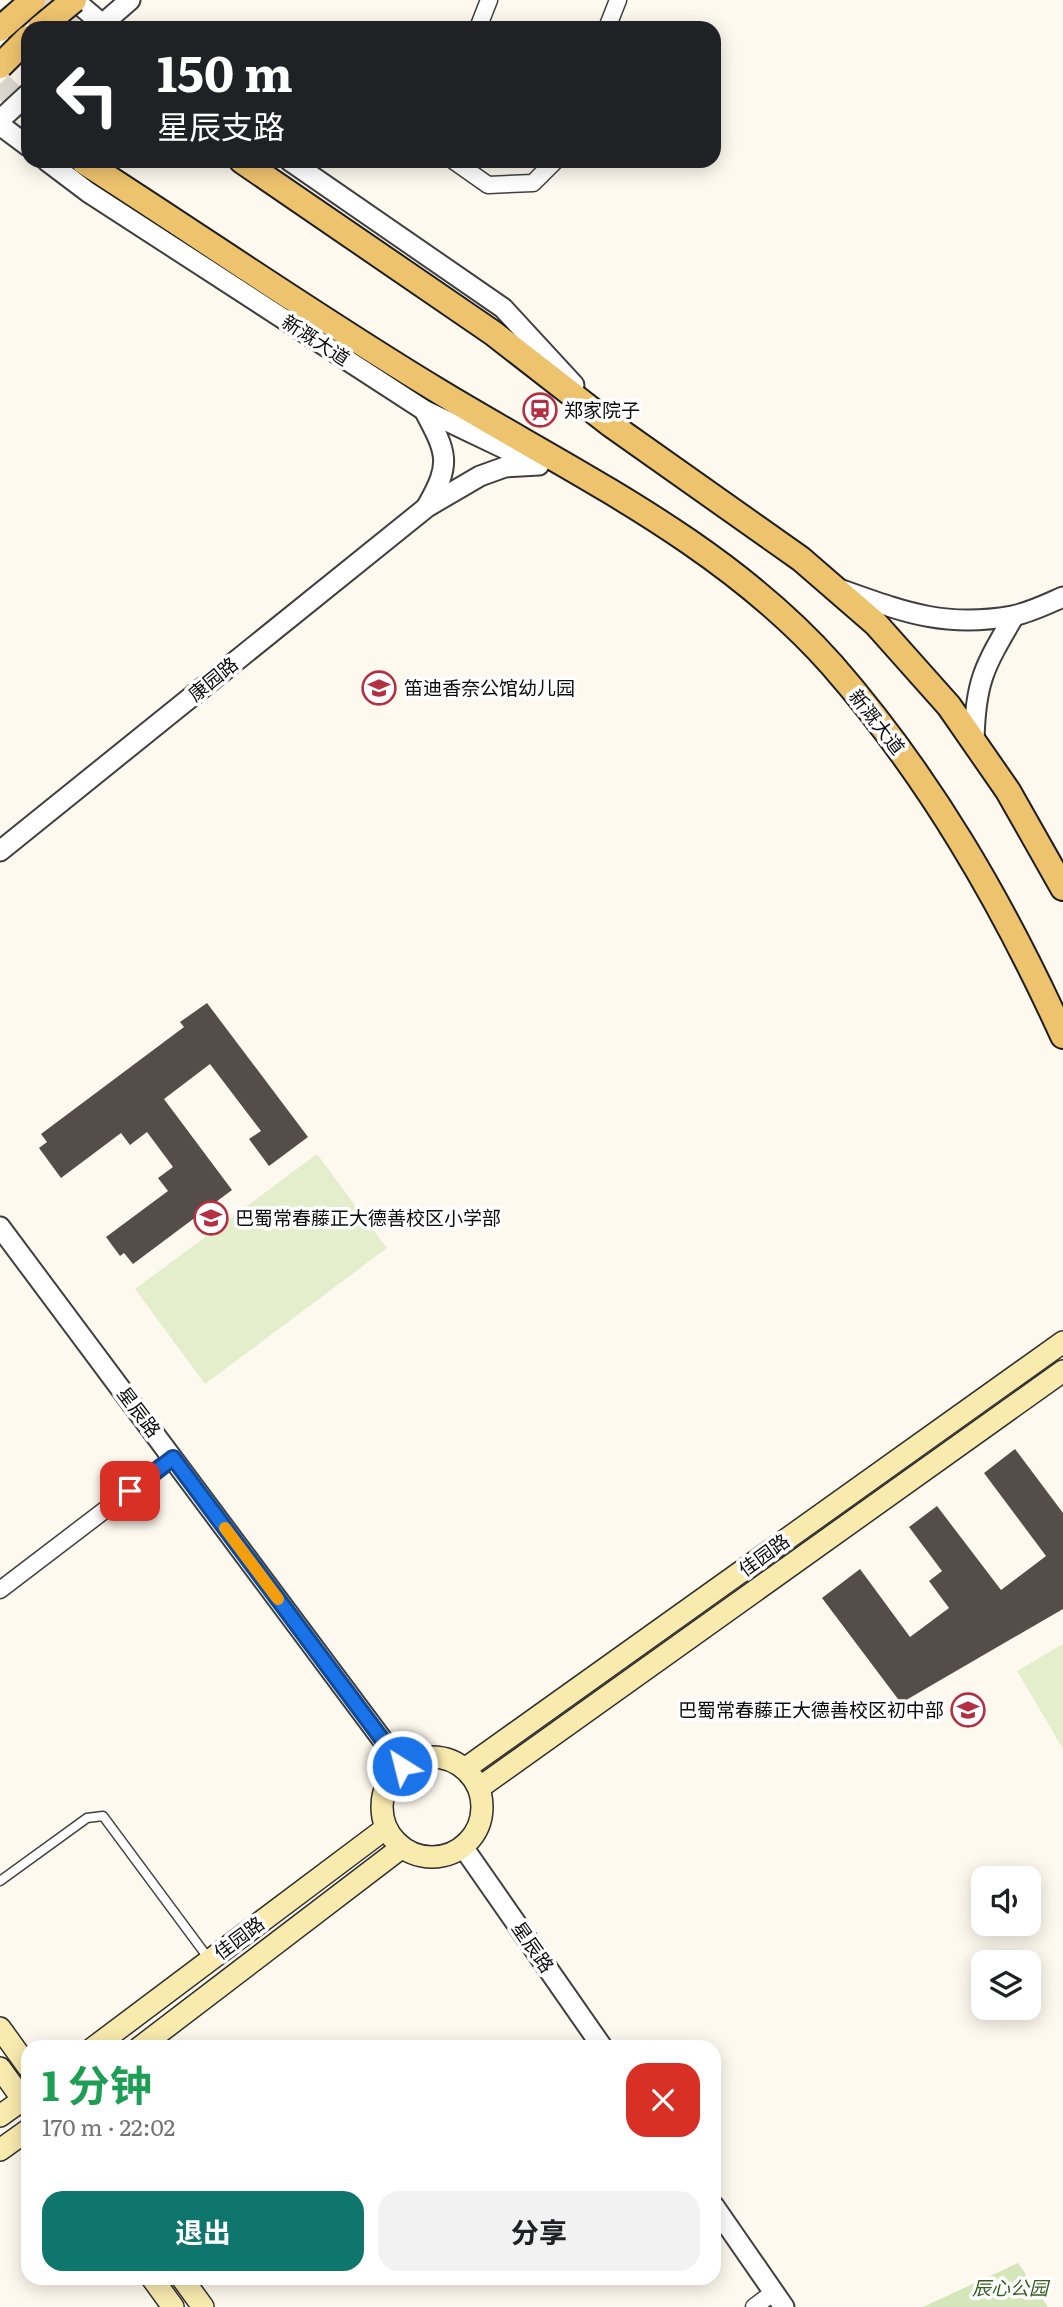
<!DOCTYPE html>
<html lang="zh">
<meta charset="utf-8">
<style>
:root{--surface:#fff;--page:#f2f2f2;--text:#202124;--muted:#757577;--accent:#0f766e}
body{margin:0;font-family:Literata,"Noto Sans SC",serif;background:var(--page);color:var(--text);height:100vh;display:flex;flex-direction:column;font-size:26px;white-space:nowrap}
*{box-sizing:border-box;margin:0}
p{font-size:23px;color:var(--muted)}
.icon{flex:none;width:38px;height:38px;fill:none;stroke:currentColor;stroke-width:2;stroke-linecap:round;stroke-linejoin:round}
.map{position:relative;flex:1;overflow:hidden}
.side{position:absolute;left:21px;top:2040px;width:700px;height:245px;display:flex;flex-direction:column;background:var(--surface);border-radius:21px;box-shadow:0 4px 18px #0003}
.side>*{flex:none}
.hud{position:absolute;left:21px;top:21px;width:700px;height:147px;border-radius:21px;box-shadow:0 4px 18px #0003;background:#202124;color:#fff;overflow:hidden}
.fabs{position:absolute;left:971px;top:1866px;display:grid;gap:14px}
.fabs a{display:grid;place-items:center;width:70px;height:70px;border-radius:14px;background:var(--surface);box-shadow:0 4px 18px #0003;font-size:35px}
.pin{position:absolute;display:grid;place-items:center;width:60px;height:60px;color:#fff;margin:-30px;border-radius:14px;box-shadow:0 4px 10px #0006}
.me{position:absolute;width:77px;margin:-38px;rotate:324deg;stroke-linejoin:round;filter:drop-shadow(0 0 5px #0008)}
.turn{display:flex;align-items:center;gap:24px;height:147px;padding:0 21px;font-size:32px}
.turn .icon{width:91px;height:91px;stroke-width:2.5}
.turn b{display:block;font-size:49px;line-height:60px}
.round{display:grid;place-items:center;flex:none;width:74px;height:74px;border-radius:21px;background:var(--page)}
.overview{display:flex;align-items:center;justify-content:space-between;height:119px;padding:0 21px}
h1{font-size:42px;font-weight:700;line-height:52px;color:#1e9e55}
.cta{display:flex;gap:14px;margin-top:auto;padding:14px 21px}
.cta a{flex:1;height:80px;border-radius:21px;background:var(--accent);color:#fff;font-size:28px;font-weight:700;line-height:80px;text-align:center}
.cta a+a{background:var(--page);color:var(--text)}
.map>svg:first-child{display:block}
</style>
<div class="map">
<svg width="1063" height="2307" viewBox="0 0 1063 2307">
<rect width="100%" height="100%" fill="#fef9ee"/>
<!-- green -->
<path fill="#d5e6ba" d="M1018,2263L1048,2307H923Z"/>
<!-- pitch -->
<g fill="#e5eecc">
<path d="M317,1154L387,1248L205,1384L135,1289Z"/>
<path d="M1063,1644V1749L1017,1671Z"/>
</g>
<!-- building -->
<g fill="#554d4a">
<path d="M207,1003L308,1137L269,1166L249,1139L261,1131L210,1064L164,1099L232,1190L133,1264L124,1253L120,1256L106,1237L168,1191L158,1178L173,1167L147,1132L130,1145L121,1133L61,1178L39,1148L47,1142L41,1134L184,1027L180,1022Z"/>
<path d="M1015,1449L1063,1513V1609L901,1703L822,1598L860,1569L910,1637L949,1608L929,1581L942,1571L909,1527L937,1506L1001,1590L1046,1556L984,1473Z"/>
</g>
<g fill="none" stroke-linecap="round" stroke-linejoin="round">
<!-- primary-tunnel -->
<g stroke="#dad6cc" stroke-width="24" stroke-dasharray="24 12" stroke-linecap="butt">
<path d="M40,0L71,28"/>
<path d="M0,84L28,110"/>
</g>
<defs>
<path id="service" d="M0,1881L87,1818L103,1816L209,1959"/>
<g id="minor">
<path d="M478,28L489,0"/>
<path d="M607,28L618,0"/>
<path d="M454,161L488,185L533,183L555,161"/>
<path d="M0,1590L173,1458"/>
<path d="M754,2307L774,2292"/>
</g>
<g id="tertiary">
<path d="M74,0L107,28"/>
<path d="M98,28L130,0"/>
<path d="M0,120L28,94"/>
<path d="M0,125L28,146"/>
<path d="M47,161L88,192L424,410L537,464"/>
<path d="M290,161L503,308L574,385"/>
<path d="M424,410C447,453 452,463 427,506"/>
<path d="M842,590C904,612 944,628 1012,616C1029,613 1047,604 1063,597"/>
<path d="M974,742C975,682 984,667 1014,616"/>
<path d="M0,851L427,507L480,476L505,467L539,465"/>
<path d="M0,1227L402,1766"/>
<path d="M463,1847L603,2048"/>
<path d="M714,2206L784,2307"/>
</g>
<g id="secondary">
<circle cx="432" cy="1807" r="50"/>
<path d="M466,1768L1063,1342"/>
<path d="M479,1788L1063,1371"/>
<path d="M0,2028L28,2067"/>
<path d="M93,2048L386,1828"/>
<path d="M139,2048L401,1848"/>
<path d="M0,2068L28,2107"/>
<path d="M0,2116L28,2096"/>
<path d="M0,2150L28,2130"/>
<path d="M152,2278L173,2307"/>
<path d="M182,2278L203,2307"/>
</g>
<g id="primary">
<path d="M242,161L493,333L610,424L801,559L876,624L949,706L1008,791L1063,888"/>
<path d="M84,162C201,237 316,317 435,389C573,473 723,542 832,665C929,776 1002,902 1063,1036"/>
</g>
</defs>
<!-- service casing -->
<use href="#service" stroke="#404040" stroke-width="11"/>
<!-- minor casing -->
<use href="#minor" stroke="#404040" stroke-width="19"/>
<!-- tertiary casing -->
<use href="#tertiary" stroke="#404040" stroke-width="23"/>
<!-- secondary casing -->
<use href="#secondary" stroke="#2f2f2f" stroke-width="24"/>
<!-- primary casing -->
<use href="#primary" stroke="#1e1e1e" stroke-width="28"/>
<!-- service -->
<use href="#service" stroke="#fff" stroke-width="8"/>
<!-- minor -->
<use href="#minor" stroke="#fff" stroke-width="16"/>
<!-- tertiary -->
<use href="#tertiary" stroke="#fff" stroke-width="19"/>
<!-- secondary -->
<use href="#secondary" stroke="#f9eaae" stroke-width="21"/>
<!-- primary -->
<use href="#primary" stroke="#eec36e" stroke-width="24"/>
<defs>
<g id="primary-bridge">
<path d="M40,28L74,0"/>
<path d="M0,29L33,0"/>
<path d="M0,66L28,38"/>
</g>
</defs>
<!-- primary-bridge casing -->
<use href="#primary-bridge" stroke="#1e1e1e" stroke-width="28" stroke-linecap="butt"/>
<!-- primary-bridge -->
<use href="#primary-bridge" stroke="#eec36e" stroke-width="24"/>
</g>
<g fill="none" stroke-linecap="round" stroke-linejoin="round">
<defs>
<path id="route" d="M130,1491L173,1458L402,1766"/>
</defs>
<!-- route casing -->
<use href="#route" stroke="#114b97" stroke-width="18"/>
<!-- route -->
<use href="#route" stroke="#1a73e8" stroke-width="12"/>
<!-- slow -->
<path stroke="#f59e0b" stroke-width="12" d="M225,1528L278,1599"/>
</g>
<!-- icons -->
<defs>
<symbol id="station-ring" viewBox="-11 -11 22 22"><circle r="9.5" fill="#fff" stroke="#b32f42" stroke-width="1.5"/><path d="M-3-6H3Q5-6 5-4V2Q5 4 3 4L4.5 6H3L1.5 4h-3L-3 6H-4.5L-3 4Q-5 4-5 2V-4Q-5-6-3-6ZM-3.5-4v3h7v-3ZM-3.5 1v1.5H-2V1ZM2 1v1.5H3.5V1Z" fill="#b32f42"/></symbol>
<symbol id="school-ring" viewBox="-11 -11 22 22"><circle r="9.5" fill="#fff" stroke="#b32f42" stroke-width="1.5"/><path d="M0-5L7-2L0 1L-7-2ZM-4 1L0 2.5L4 1V4Q0 6-4 4Z" fill="#b32f42"/></symbol>
</defs>
<g fill-rule="evenodd">
<use href="#station-ring" x="521" y="391" width="38" height="38"/>
<use href="#school-ring" x="360" y="669" width="38" height="38"/>
<use href="#school-ring" x="192" y="1199" width="38" height="38"/>
<use href="#school-ring" x="949" y="1691" width="38" height="38"/>
</g>
<g text-anchor="middle" stroke-width="7" stroke-linejoin="round" paint-order="stroke">
<!-- street labels -->
<g font-size="19" fill="#0d0d0d" stroke="#fff">
<text transform="translate(316 340) rotate(33)" y="7">新溉大道</text>
<text transform="translate(213 679) rotate(-39)" y="7">康园路</text>
<text transform="translate(877 722) rotate(52)" y="7">新溉大道</text>
<text transform="translate(139 1412) rotate(53)" y="7">星辰路</text>
<text transform="translate(764 1555) rotate(-36)" y="7">佳园路</text>
<text transform="translate(239 1938) rotate(-37)" y="7">佳园路</text>
<text transform="translate(533 1947) rotate(55)" y="7">星辰路</text>
</g>
<!-- poi labels -->
<g font-size="19" fill="#0d0d0d" stroke="#fff" text-anchor="start">
<text x="564" y="417">郑家院子</text>
<text x="404" y="695">笛迪香奈公馆幼儿园</text>
<text x="235" y="1225">巴蜀常春藤正大德善校区小学部</text>
<text x="944" y="1717" text-anchor="end">巴蜀常春藤正大德善校区初中部</text>
</g>
<!-- park labels -->
<g font-size="19" font-style="italic" fill="#356022" stroke="#fff">
<text x="1010" y="2295">辰心公园</text>
</g>
</g>
</svg>
<div class="fabs">
<a><svg class="icon" aria-label="sound" viewBox="0 0 24 24"><path d="M4 9h4l5-4v14l-5-4H4zM17 9q2 3 0 6"/></svg></a>
<a><svg class="icon" aria-label="layers" viewBox="0 0 24 24"><path d="M12 4l9 5-9 5-9-5zM3 14l9 5 9-5"/></svg></a>
</div>
<div class="pin" style="left:130px;top:1491px;background:#d93025"><svg class="icon" aria-label="arrive" viewBox="0 0 24 24"><path d="M6 21V4h12l-3 4 3 4H6"/></svg></div>
<svg class="me" style="left:402px;top:1766px" viewBox="-20 -20 40 40"><circle r="17" fill="#1a73e8" stroke="#fff" stroke-width="3"/><path d="M0-11L8 9 0 5-8 9z" fill="#fff"/></svg>
<div class="hud">
<div class="turn"><svg class="icon" aria-label="left" viewBox="0 0 24 24"><path d="M17 20v-9H6M10 6l-5 5 5 5"/></svg><div><b>150 m</b>星辰支路</div></div>
</div>
<section class="side">
<div class="overview"><div><h1>1 分钟</h1><p>170 m · 22:02</p></div><a class="round" style="background:#d93025;color:#fff"><svg class="icon" aria-label="close" viewBox="0 0 24 24"><path d="M6 6l12 12M18 6L6 18"/></svg></a></div>
<div class="cta"><a>退出</a><a>分享</a></div>
</section>
</div>
